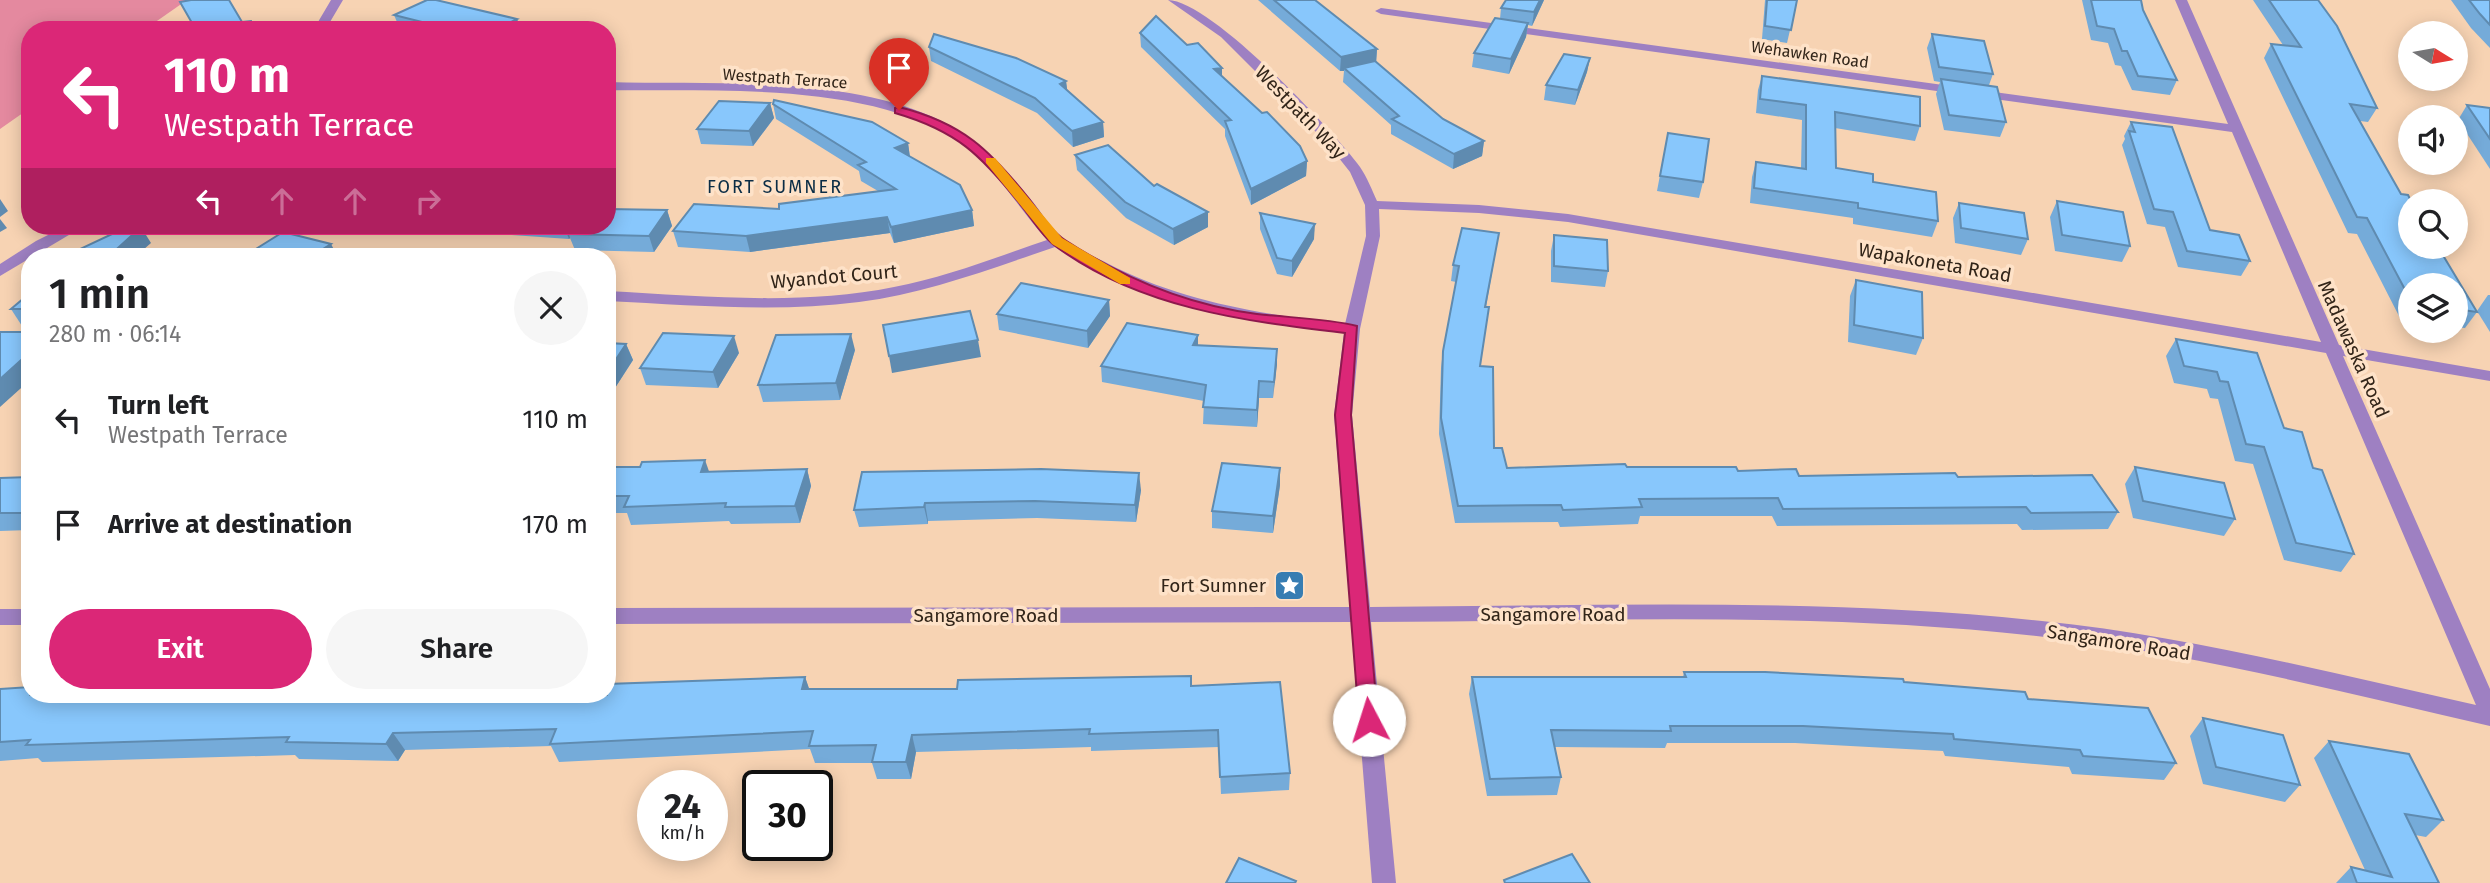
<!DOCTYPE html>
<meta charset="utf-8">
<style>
:root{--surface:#fff;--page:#f6f6f6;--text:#202124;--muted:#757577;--accent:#db2777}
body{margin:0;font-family:"Fira Sans",sans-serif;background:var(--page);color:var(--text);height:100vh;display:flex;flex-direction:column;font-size:26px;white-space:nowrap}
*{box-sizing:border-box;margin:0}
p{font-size:23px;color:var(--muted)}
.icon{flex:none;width:38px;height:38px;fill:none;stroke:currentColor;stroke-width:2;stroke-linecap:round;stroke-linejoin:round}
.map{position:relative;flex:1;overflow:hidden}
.sheet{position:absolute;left:21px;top:248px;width:595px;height:455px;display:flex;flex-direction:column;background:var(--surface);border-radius:28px;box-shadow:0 4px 18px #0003}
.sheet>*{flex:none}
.guide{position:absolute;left:21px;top:21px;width:595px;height:214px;border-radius:28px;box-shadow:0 4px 18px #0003;background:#db2777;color:#fff;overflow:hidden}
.needle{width:46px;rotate:101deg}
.fabs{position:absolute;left:2398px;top:21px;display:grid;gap:14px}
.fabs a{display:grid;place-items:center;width:70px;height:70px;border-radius:50%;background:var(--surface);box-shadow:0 4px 18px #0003;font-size:35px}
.speed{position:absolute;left:637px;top:770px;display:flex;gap:14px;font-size:35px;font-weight:700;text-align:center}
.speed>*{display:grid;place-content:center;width:91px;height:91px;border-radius:50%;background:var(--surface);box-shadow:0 4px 18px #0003;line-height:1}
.speed small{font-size:18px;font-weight:400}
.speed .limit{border:4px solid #111;border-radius:10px;background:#fff;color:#111}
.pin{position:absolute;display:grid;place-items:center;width:60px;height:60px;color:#fff;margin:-72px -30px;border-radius:50% 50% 50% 0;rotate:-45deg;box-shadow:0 0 7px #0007}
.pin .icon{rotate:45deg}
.me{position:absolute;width:77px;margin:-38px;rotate:355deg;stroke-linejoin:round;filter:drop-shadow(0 0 5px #0008)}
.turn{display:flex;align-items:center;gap:24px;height:147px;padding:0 28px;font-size:32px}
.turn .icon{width:91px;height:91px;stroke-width:2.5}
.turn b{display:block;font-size:49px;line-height:60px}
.lanes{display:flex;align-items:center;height:66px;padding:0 28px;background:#0003;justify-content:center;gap:35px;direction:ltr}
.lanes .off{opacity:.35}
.round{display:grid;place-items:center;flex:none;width:74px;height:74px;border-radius:37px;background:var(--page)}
.headline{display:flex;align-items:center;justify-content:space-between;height:119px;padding:0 28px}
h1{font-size:42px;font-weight:600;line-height:52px}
.button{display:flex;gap:14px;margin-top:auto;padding:14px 28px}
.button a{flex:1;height:80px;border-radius:42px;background:var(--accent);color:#fff;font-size:28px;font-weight:600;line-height:80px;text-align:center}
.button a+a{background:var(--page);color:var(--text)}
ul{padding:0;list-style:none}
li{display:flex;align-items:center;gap:21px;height:105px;padding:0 28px}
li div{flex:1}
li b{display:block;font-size:26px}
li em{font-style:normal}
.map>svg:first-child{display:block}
</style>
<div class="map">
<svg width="2490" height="883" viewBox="0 0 2490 883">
<rect width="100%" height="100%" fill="#f7d3b3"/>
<!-- green -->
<path fill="#e4899f" d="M0,0H187L144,30H30V108L0,129Z"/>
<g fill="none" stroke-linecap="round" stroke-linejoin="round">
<!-- minor -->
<g fill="#9e80c2" fill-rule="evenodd">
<path d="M331,0H343L330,22L332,30H320L318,22Z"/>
<path d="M1168,0C1210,0 1334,131 1360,167C1367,177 1372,190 1377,201L1479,205L1568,214L2321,342L2232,132L1381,14L1375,11L1381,8L2228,124L2175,0H2187L2339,345L2490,371V381L2343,356L2490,689V726C2343,692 2195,654 2045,637C1822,611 1595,621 1371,622L1396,883H1372L1351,622L607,624V608L1350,607L1334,415L1344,333C1256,323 1171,310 1092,267C1079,261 1066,255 1055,247C990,269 927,293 859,302C776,313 691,305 607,301V291C703,296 800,306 894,287C947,277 997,257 1047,240C1019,209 999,173 966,147C878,80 714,92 607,90V82C710,85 837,75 933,117C975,135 1005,168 1033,202C1042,213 1049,226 1060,236C1073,248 1089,254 1105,262C1181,302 1261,314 1345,324L1366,236L1365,205L1350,172L1327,143L1221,37ZM1379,209L1479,213L1568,222L2326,353L2476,705C2332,673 2188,636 2042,621C1819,597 1594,606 1370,607L1352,415L1360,329L1380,236Z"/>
<path d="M66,226H84L0,276V264L36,241Z"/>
<rect x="0" y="609" width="30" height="16"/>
</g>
</g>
<!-- wall -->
<g fill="#75abd9">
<path d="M1258,0H1315L1377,49L1376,62L1443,119L1484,141L1482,156L1453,169L1391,134V125L1343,82L1344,71H1340Z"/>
<path d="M1544,0L1532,26L1528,25L1526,37L1509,74L1472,67L1474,53L1500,19L1501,8Z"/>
<path d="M1765,0H1797L1787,43L1762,39Z"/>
<path d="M2082,0H2141L2143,10L2177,80L2170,95L2132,90L2121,66L2115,65L2108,43L2091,40Z"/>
<path d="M2253,0H2318L2377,108L2368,122L2360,121L2401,194L2477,312L2465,328L2455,327V285H2410V319L2400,318L2357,234L2348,233L2264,58L2271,44L2283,45Z"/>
<path d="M2451,0H2490V48L2471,28Z"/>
<path d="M394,15L517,19L521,30L400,29Z"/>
<path d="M1140,33L1187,45L1222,68V77L1307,161L1306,176L1251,205L1225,136V129L1141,47Z"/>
<path d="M1932,34L1993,74L1989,85L2006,122L2000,137L1944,130L1936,94L1940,82L1934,81L1927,48Z"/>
<path d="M929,47L1066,81L1067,91L1103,122L1104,137L1073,147L1037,113L931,61Z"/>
<path d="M1590,58L1587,72L1575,105L1544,100L1546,85Z"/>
<path d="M1762,76L1920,126L1915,141L1835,128L1836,168L1873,182L1938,221L1932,237L1853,224V218L1750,203L1752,177L1756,162L1801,169L1802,120L1756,113L1758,90Z"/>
<path d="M770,103L774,118L753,146L701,144L697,129Z"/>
<path d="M773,104L908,143L910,157L972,210L974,226L894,243L890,233L750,252L678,247L673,231L779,209L878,191L861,181L859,171L776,119Z"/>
<path d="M2467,105L2490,108V169L2458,120Z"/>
<path d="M2131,122L2210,230L2250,261L2241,276L2178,267L2165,227L2147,224L2122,145L2125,139L2124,136Z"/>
<path d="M1668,133L1703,182L1699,198L1657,191Z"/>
<path d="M1075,155L1154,186L1208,212V227L1174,245L1126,218L1077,170Z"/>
<path d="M2057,201L2130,246L2122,262L2055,251L2050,217Z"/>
<path d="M1959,203L2028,239L2021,255L1955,243L1953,218Z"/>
<path d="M667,210L672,226L654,252L575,250L570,238L569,239L497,234L494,226H607Z"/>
<path d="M1260,213L1314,239L1292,277L1277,274L1260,229Z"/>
<path d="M1499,233L1486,307L1480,366L1494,448L1507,468L1627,467L1738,471L1799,476L1958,477L2118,512L2108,529L2022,530L2017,524L1777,526L1772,516H1640L1638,524L1560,527L1558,522L1455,523L1439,434L1441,368L1443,351L1456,282L1451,281L1453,265Z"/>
<path d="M1554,235L1608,271L1605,287L1551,282V251Z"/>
<path d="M1856,280L1923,338L1916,355L1848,342L1850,296Z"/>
<path d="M30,293V326H22L11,309Z"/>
<path d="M2488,295H2490V332L2477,311Z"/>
<path d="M1109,300L1110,316L1088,348L999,330L997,314Z"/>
<path d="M1198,335V345L1277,349L1273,398H1259L1257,427L1203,424L1204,401L1102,382L1101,366Z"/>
<path d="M2176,339L2257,353L2284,428L2313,468L2354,554L2341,572L2284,560L2253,464L2235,461L2218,399L2210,398L2207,389L2174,383L2166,356Z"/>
<path d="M607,343L626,344L633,360L613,391H607Z"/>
<path d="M855,350L840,400L763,402L758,385Z"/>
<path d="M739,353L718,388L646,385L640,368Z"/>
<path d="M607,467L710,471L807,469L811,486L800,523L731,524L729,521L631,525L627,513H607Z"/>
<path d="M2135,467L2235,519L2224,536L2133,518L2125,484Z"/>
<path d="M862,472L1141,490L1136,522L1037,518L928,521V524L859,527L854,510Z"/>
<path d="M30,477V530L0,531V478Z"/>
<path d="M1280,485L1273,533L1212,528V511Z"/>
<path d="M1684,672L1904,682L2028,699L2176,763L2164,780L2072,774L2069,767L1945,756L1943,751L1795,743H1667L1665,748L1555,747L1561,777L1557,795L1487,796L1469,694L1472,677H1683Z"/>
<path d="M805,677L809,689H957L1192,686L1290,773L1289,790L1221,794L1219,747L1091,751V747L916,752L911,779H877L872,763H815L810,749L559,762L551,746L405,750L398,761L299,759L295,755L42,762L38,758L0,761V689L607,695Z"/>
<path d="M2203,718L2300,785L2285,802L2203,784L2190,736Z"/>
<path d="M2329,741L2443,820L2426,837L2415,835L2439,883H2336L2351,867L2365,870L2314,758Z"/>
</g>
<!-- shaded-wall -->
<g fill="#5f8bb0">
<path d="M1540,0H1544L1532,26L1534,12Z"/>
<path d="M517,19L521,30H495Z"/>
<path d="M1528,23L1526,37L1509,74L1511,59Z"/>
<path d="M1377,49L1376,64L1344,68V71H1340L1341,57Z"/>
<path d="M1590,58L1587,72L1575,105L1578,90Z"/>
<path d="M1222,68V82L1214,69Z"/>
<path d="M1066,81L1068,96L1060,84Z"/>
<path d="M770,103L774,118L753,146L749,131Z"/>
<path d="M1103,122L1104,137L1073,147L1072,131Z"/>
<path d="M1484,141L1482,156L1453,169L1454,154Z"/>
<path d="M908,143L910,158L895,148Z"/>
<path d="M1307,161L1306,176L1251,205V189Z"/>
<path d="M0,199L8,211L0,217Z"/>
<path d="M667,210L672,226L654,252L649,236Z"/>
<path d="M972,210L974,226L894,243L891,227Z"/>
<path d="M1208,212V227L1174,245L1173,229Z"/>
<path d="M887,217L890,233L750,252L746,236Z"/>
<path d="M0,219L7,228L0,232Z"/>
<path d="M1315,224L1314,239L1292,277V261Z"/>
<path d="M564,226H581L569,234L570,238L569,239Z"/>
<path d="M141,227L151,243L135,257H108Z"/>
<path d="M331,244L338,257H310Z"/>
<path d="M1109,300L1110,316L1088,348L1087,331Z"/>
<path d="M851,334L855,350L840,400L836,383Z"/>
<path d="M1198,335V352L1193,345Z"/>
<path d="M734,336L739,353L718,388L713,372Z"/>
<path d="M978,340L981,357L892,373L889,356Z"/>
<path d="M626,344L633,360L613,391L607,376V373Z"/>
<path d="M1277,349V365L1273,398L1274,382Z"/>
<path d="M30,352V380L0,407V379Z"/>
<path d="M1259,381V398L1257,427V410Z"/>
<path d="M705,460L711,477L701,472Z"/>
<path d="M1280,468V485L1273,533V516Z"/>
<path d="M807,469L811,486L800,523L795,506Z"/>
<path d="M1139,473L1141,490L1136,522L1135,505Z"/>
<path d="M925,503L928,521V524L924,507Z"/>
<path d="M805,677L811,694L802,689Z"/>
<path d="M393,733L405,750L398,761L386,744Z"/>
<path d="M912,735L916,752L911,779L906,762Z"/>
</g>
<!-- building -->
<g fill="#88c7fc" stroke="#5f8bb0" stroke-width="2">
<path d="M191,0H229L242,22L251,21L253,30H196L180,2Z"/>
<path d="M427,0H436L517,19L495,30H454L394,15Z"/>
<path d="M1274,0H1315L1377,49L1341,57Z"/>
<path d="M1506,0H1540L1534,12L1501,8Z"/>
<path d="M1767,0H1797L1791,30L1765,26Z"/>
<path d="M2091,0H2141L2143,10L2177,80L2138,76L2127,51H2122L2114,29L2097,26Z"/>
<path d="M2269,0H2318L2337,26L2377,108L2350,104L2401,194L2408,195L2411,201H2410V247H2438L2477,312L2455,309V285H2410V299L2367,218L2357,217L2271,44L2301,47Z"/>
<path d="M2469,0H2490V25L2480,14Z"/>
<path d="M1156,16L1187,45L1198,43L1222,68L1214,69L1262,113L1267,112L1300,146L1307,161L1251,189L1225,121L1231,120L1140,33Z"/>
<path d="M1495,18L1528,23L1511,59L1474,53Z"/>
<path d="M934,34L1016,58L1066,81L1060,84L1103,122L1072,131L1035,98L929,47Z"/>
<path d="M1932,34L1984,41L1993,74L1939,67Z"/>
<path d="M1564,54L1590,58L1578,90L1546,85Z"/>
<path d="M1375,61L1443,119L1484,141L1454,154L1392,119L1399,116L1344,68Z"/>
<path d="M1762,76L1920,97V126L1835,112L1836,168L1873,174V182L1936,192L1938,221L1858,208V203L1754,188L1756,162L1806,169V105L1760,99Z"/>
<path d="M1941,79L1997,87L2006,122L1949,115Z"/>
<path d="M774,100L872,122L908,143L895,148L960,185L972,210L891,227L887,217L746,236L673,231L694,204L779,209V204L896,189L858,165L866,162L773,104Z"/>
<path d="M719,101L770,103L749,131L697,129Z"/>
<path d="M2467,105L2490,108V139Z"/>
<path d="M2131,122L2172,127L2210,230L2239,235L2250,261L2187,251L2173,212L2154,209L2129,131L2135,132Z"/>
<path d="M1668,133L1709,139L1703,182L1660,176Z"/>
<path d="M1108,145L1154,186L1157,184L1208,212L1173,229L1125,202L1075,155Z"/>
<path d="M2057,201L2123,212L2130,246L2062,235Z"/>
<path d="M1959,203L2024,213L2028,239L1961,228Z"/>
<path d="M607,209L667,210L649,236L569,234L575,226H607Z"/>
<path d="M1260,213L1315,224L1292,261L1277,258Z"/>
<path d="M129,226H140L141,227L108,257H70L80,249Z"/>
<path d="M1462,228L1499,233L1485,307H1489L1480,366L1493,367L1494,448H1502L1507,468L1625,464L1627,467H1736L1738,471L1796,469L1799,476L1955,473L1958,477L2092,475L2118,512L2031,513L2026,507L1783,509L1778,498L1639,499L1642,507L1563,510L1561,505L1458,506L1441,418L1443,351L1459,266L1453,265Z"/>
<path d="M283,232L331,244L310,257H243Z"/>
<path d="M1554,235L1607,240L1608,271L1554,266Z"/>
<path d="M1856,280L1922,292L1923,338L1854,325Z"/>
<path d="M1021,283L1109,300L1087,331L997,314Z"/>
<path d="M30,293V309H11Z"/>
<path d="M970,311L978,340L889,356L883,325Z"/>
<path d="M1127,323L1198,335L1193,345L1277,349L1274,382L1259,381L1257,410L1203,407L1206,385L1101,366Z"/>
<path d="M0,332H30V352L0,379Z"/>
<path d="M663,333L734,336L713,372L640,368Z"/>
<path d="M851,334L836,383L758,385L776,335Z"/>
<path d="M2176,339L2257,353L2284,428L2302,432L2313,468L2322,470L2354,554L2296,543L2264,447L2246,444L2228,382L2220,381L2217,372L2184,366Z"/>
<path d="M607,343L626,344L607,373Z"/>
<path d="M705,460L701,472L807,469L795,506L725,507L726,503L624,507L629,496H607V467H640L642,462Z"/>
<path d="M1222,463L1280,468L1273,516L1212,511Z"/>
<path d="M2135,467L2224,483L2235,519L2143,501Z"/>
<path d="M1041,469L1139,473L1135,505L1035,501L925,503L924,507L854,510L862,472Z"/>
<path d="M30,477V513H0V478Z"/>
<path d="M1684,672H1765L1903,679L1904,682L2025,692L2028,699L2148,708L2176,763L2083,756L2080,750L1954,739L1953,734L1803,726H1670L1671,731L1551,730L1561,777L1490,779L1472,677H1686Z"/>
<path d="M1191,676V686L1280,682L1290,773L1220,777L1218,730L1089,734L1090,729L912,735L906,762H872L876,745L809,746L813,731L550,744L556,729L393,733L386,744L286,742L289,737L26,745L30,740L0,742V689L30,687V695H607V684L805,677L802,689H957L958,680Z"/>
<path d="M2203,718L2283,735L2300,785L2216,767Z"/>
<path d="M2329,741L2409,754L2443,820L2405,814L2439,883H2357L2351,867L2392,877Z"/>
<path d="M1572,854L1590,883H1505L1504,880Z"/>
<path d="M1239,858L1296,881L1295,883H1226Z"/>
</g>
<!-- route -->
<path fill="#db2777" stroke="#8e194d" stroke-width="2" d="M899,107C963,123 990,150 1030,200C1040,213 1051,231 1065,240C1123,278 1188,305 1257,314C1290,318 1325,318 1357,326L1351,415L1378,720L1376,725H1362L1359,720L1335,415L1345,333C1243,321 1138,308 1054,245C1041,235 1031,217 1020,204C981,155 957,131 895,113V108Z"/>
<!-- slow -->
<path fill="#f59e0b" d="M986,158H995L1062,238L1130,278V284H1120L1052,244L986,163Z"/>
<!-- icons -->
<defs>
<symbol id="sight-square" viewBox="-11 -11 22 22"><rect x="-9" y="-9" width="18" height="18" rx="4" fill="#377db2" stroke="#fee2c8"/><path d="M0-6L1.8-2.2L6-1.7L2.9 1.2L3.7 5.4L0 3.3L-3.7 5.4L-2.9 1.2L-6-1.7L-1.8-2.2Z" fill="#fff"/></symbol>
</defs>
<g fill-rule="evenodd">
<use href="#sight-square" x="1272" y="568" width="35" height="35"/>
</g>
<g text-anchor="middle" stroke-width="7" stroke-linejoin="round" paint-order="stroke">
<!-- far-street labels -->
<g font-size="16" fill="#322519" stroke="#fee2c8">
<text transform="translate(1810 54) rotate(8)" y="6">Wehawken Road</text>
<text transform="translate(785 78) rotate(4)" y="6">Westpath Terrace</text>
</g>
<!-- far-neighbourhood labels -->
<g font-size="18" letter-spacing="2" fill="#0b2d46" stroke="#fee2c8">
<text x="775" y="193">FORT SUMNER</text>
</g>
<!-- street labels -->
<g font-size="19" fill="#322519" stroke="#fee2c8">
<text transform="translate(1301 112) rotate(46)" y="7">Westpath Way</text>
<text transform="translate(1935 262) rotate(10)" y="7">Wapakoneta Road</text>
<text transform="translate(834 276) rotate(-5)" y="7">Wyandot Court</text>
<text transform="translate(2354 349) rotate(66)" y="7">Madawaska Road</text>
<text x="1553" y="621">Sangamore Road</text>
<text x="986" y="622">Sangamore Road</text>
<text transform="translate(2119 642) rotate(9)" y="7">Sangamore Road</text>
</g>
<!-- poi labels -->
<g font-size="19" fill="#322519" stroke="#fee2c8" text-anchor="end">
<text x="1266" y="592">Fort Sumner</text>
</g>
</g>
</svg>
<div class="fabs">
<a><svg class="needle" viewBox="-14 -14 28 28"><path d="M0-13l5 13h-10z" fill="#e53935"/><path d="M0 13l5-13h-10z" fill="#757577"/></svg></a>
<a><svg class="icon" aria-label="sound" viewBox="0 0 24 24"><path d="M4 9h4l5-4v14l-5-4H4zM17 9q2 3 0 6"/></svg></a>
<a><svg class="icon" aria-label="search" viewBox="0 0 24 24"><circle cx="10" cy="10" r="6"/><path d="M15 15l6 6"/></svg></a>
<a><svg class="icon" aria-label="layers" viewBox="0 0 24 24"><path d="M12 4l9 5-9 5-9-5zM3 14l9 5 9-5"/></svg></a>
</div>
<div class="speed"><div>24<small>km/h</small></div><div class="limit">30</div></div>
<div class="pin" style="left:899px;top:110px;background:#d93025"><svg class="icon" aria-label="arrive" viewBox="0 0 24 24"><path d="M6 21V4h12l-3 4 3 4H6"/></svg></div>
<svg class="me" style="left:1369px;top:720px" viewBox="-20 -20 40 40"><circle r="19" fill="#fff"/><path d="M0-13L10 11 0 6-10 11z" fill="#db2777"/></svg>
<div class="guide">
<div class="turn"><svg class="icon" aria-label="left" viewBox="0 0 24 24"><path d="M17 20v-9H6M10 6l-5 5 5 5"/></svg><div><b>110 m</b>Westpath Terrace</div></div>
<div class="lanes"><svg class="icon" aria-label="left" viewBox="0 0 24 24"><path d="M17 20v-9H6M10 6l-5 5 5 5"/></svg><svg class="icon off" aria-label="ahead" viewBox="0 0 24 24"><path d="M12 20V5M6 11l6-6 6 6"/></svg><svg class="icon off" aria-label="ahead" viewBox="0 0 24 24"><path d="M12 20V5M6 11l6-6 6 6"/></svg><svg class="icon off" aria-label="right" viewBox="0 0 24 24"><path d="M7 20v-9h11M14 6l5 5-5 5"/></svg></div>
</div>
<section class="sheet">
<div class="headline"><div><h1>1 min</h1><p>280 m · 06:14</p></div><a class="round"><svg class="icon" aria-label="close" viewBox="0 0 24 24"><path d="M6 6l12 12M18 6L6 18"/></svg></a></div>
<ul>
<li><svg class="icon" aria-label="left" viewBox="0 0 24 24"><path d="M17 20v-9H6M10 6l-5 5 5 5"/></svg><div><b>Turn left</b><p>Westpath Terrace</p></div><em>110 m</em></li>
<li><svg class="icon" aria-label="arrive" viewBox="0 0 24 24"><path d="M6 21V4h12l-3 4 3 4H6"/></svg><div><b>Arrive at destination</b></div><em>170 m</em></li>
</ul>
<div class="button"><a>Exit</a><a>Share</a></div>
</section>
</div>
